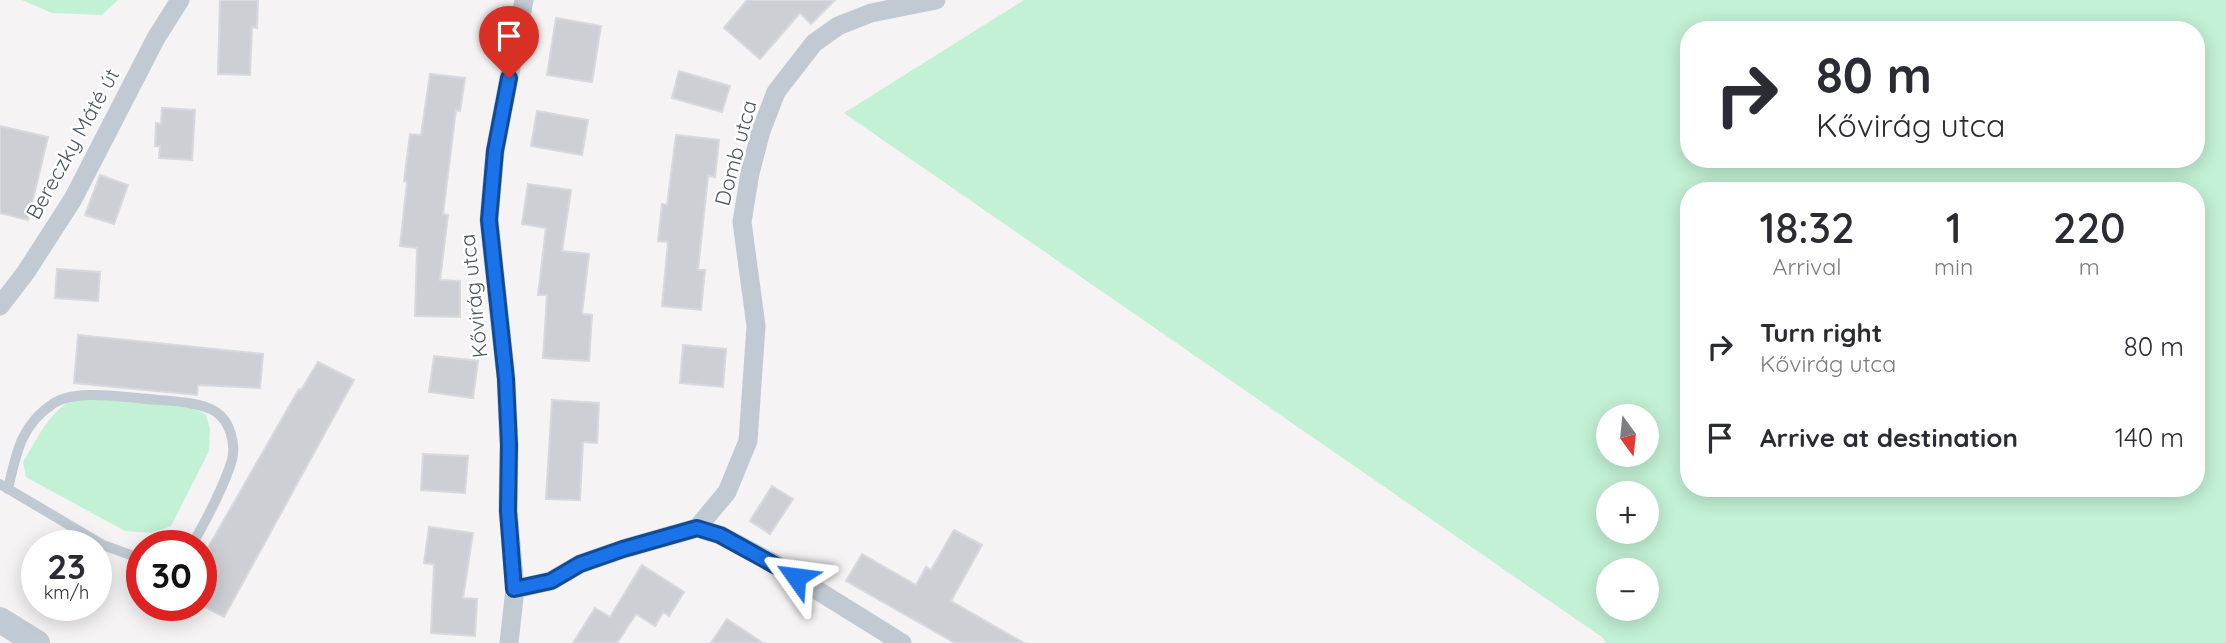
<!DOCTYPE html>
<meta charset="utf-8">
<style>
:root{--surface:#fff;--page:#f7f7f7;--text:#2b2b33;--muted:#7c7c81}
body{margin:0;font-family:Quicksand,sans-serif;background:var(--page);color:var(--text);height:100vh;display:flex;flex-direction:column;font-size:26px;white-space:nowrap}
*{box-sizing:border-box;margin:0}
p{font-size:23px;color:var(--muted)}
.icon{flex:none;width:38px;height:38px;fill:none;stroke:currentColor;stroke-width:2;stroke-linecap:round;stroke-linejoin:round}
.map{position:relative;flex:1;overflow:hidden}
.sheet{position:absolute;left:1680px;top:182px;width:525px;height:315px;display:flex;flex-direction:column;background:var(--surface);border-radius:28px;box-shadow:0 4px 18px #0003}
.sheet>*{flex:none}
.banner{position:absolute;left:1680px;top:21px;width:525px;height:147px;border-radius:28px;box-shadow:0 4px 18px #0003;background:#fff;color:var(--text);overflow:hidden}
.needle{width:46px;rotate:165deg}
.buttons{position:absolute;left:1596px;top:404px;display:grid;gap:14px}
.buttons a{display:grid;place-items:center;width:63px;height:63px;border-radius:50%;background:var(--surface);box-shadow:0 4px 18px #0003;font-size:35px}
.speed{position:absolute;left:21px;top:530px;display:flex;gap:14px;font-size:35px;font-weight:700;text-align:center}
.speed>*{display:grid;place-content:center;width:91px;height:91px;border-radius:50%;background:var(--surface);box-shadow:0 4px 18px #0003;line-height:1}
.speed small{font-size:18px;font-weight:400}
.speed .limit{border:10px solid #d22;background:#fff;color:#111}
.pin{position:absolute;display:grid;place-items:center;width:60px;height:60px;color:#fff;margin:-72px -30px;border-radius:50% 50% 50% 0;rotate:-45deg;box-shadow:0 0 7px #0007}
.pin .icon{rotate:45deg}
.me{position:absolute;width:77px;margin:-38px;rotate:301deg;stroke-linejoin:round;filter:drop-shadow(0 0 5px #0008)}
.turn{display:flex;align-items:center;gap:24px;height:147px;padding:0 21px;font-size:32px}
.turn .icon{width:91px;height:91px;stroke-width:2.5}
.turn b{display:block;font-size:49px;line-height:60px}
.eta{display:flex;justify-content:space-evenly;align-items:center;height:119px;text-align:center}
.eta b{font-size:42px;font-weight:600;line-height:49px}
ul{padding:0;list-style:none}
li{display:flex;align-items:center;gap:21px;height:91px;padding:0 21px}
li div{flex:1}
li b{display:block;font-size:26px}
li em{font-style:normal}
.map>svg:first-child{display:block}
</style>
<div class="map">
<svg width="2226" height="643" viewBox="0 0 2226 643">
<rect width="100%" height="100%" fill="#f5f3f3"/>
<!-- green -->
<g fill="#c3f1d5" fill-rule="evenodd">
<path d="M22,0H118L102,15L52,13Z"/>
<path d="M1024,0H2226V643H1606L1603,638L844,113ZM1689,30H2196V159H1689ZM1689,191H2196V488H1689ZM1608,416H1647V455H1608ZM1608,494H1647V532H1608ZM1608,570H1647V609H1608Z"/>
<path d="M76,397L185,403L206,415L210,429L209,451L171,526L152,533L125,531L26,477L23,462C39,436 49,412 76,397Z"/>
</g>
<!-- building -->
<g fill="#cdcfd5" stroke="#d7d9de" stroke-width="2">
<path d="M220,0H258L257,28L252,27L250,75L218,74Z"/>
<path d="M747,0H835L811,24L800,13L760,59L724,28Z"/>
<path d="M556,18L601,26L592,82L547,75Z"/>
<path d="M679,71L730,86L722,112L672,98Z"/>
<path d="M430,74L465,78L460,111L456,110L443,214L448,215L440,280L460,281V317L415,316L417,248L400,246L407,182L404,181L410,134L421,135Z"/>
<path d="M162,108L195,110L192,160L159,158L160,146H155L156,123L161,124Z"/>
<path d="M537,111L588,120L582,155L531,146Z"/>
<path d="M0,126L48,137L28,220L0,213Z"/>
<path d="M676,135L719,140L715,177L708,176L698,270H705L701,310L662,306L668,242L658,241L662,204L667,205Z"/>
<path d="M100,175L128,185L114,224L85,215Z"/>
<path d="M528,184L571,190L562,251L589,254L582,314L592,315L589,361L543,358L547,295H538L546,228L522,224Z"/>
<path d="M57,269L100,272L98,301L55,298Z"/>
<path d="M78,335L263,354L260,388L198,385L197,395L74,383Z"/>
<path d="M683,345L726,349L723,387L680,383Z"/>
<path d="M434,356L478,361L473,398L429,392Z"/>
<path d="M318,362L354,380L224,617L201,605V560L299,389L301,390Z"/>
<path d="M552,400L599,403L597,443L583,442L580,500L546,499Z"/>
<path d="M423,454L468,456L465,493L421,490Z"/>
<path d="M772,486L793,499L770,534L750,521Z"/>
<path d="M429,527L473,533L463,598L477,599L475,636L431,633L434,564L424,563Z"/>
<path d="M954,530L982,545L951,601L1024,643H955L846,581L862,554L916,585L926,567L931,570Z"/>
<path d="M642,565L684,592L669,616L663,612L655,626L636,614L617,643H573L595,608L610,617Z"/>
<path d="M727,619L763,643H711Z"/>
</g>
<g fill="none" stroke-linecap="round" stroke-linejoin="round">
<!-- service -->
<g stroke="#c1cad2" stroke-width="10">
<path d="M0,484L103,545L142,559"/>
<path d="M8,489C16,454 21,424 54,403C74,390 115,396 138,398C159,401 199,400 216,412C230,421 236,444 232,460C225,484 204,525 191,546"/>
</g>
<!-- minor -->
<g stroke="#c1cad2" stroke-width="19">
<path d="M0,306L26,272L73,199L156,38L180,0"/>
<path d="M697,528L727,492L748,441L756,326L742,222L750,173L761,131L776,92L814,43L838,26L871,13L936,0"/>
<path d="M515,589L508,511L509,445L506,378L489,220L495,151L524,0"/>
<path d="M509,643L515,589L551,581L580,564L623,549L697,528L720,535L775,564L902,643"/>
</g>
<!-- secondary -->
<path stroke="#c1cbd6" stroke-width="26" d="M0,620L37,643"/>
</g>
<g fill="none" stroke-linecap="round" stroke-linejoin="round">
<defs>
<path id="route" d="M509,78L495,151L489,220L506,379L509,445L508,511L514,589L551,581L580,564L623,549L697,528L720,535L796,577"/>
</defs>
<!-- route casing -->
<use href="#route" stroke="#114b97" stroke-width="18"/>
<!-- route -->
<use href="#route" stroke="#1a73e8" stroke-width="12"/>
</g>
<g text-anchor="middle" stroke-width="5" stroke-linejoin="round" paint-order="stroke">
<!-- street labels -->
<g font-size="21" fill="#4a5661" stroke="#fff">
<text transform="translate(73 144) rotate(-61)" y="7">Bereczky Máté út</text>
<text transform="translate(736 153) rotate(-75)" y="7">Domb utca</text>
<text transform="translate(474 296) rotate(-96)" y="7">Kővirág utca</text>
</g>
</g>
</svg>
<div class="buttons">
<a><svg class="needle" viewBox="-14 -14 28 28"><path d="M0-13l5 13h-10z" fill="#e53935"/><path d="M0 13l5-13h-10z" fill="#7c7c81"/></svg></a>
<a>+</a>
<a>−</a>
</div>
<div class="speed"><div>23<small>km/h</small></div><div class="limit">30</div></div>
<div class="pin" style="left:509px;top:78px;background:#d93025"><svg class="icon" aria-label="arrive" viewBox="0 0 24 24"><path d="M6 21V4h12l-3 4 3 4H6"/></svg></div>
<svg class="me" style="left:796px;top:577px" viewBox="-20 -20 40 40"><path d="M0-17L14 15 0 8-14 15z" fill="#1a73e8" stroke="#fff" stroke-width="4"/></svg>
<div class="banner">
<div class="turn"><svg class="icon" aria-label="right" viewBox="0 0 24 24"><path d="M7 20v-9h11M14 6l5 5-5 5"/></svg><div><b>80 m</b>Kővirág utca</div></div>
</div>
<section class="sheet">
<div class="eta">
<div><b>18:32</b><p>Arrival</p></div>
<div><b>1</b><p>min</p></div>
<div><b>220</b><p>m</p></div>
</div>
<ul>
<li><svg class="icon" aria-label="right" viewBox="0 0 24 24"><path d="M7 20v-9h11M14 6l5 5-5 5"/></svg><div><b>Turn right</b><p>Kővirág utca</p></div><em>80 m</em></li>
<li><svg class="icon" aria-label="arrive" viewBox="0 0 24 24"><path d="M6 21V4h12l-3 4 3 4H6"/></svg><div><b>Arrive at destination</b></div><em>140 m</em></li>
</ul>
</section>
</div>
